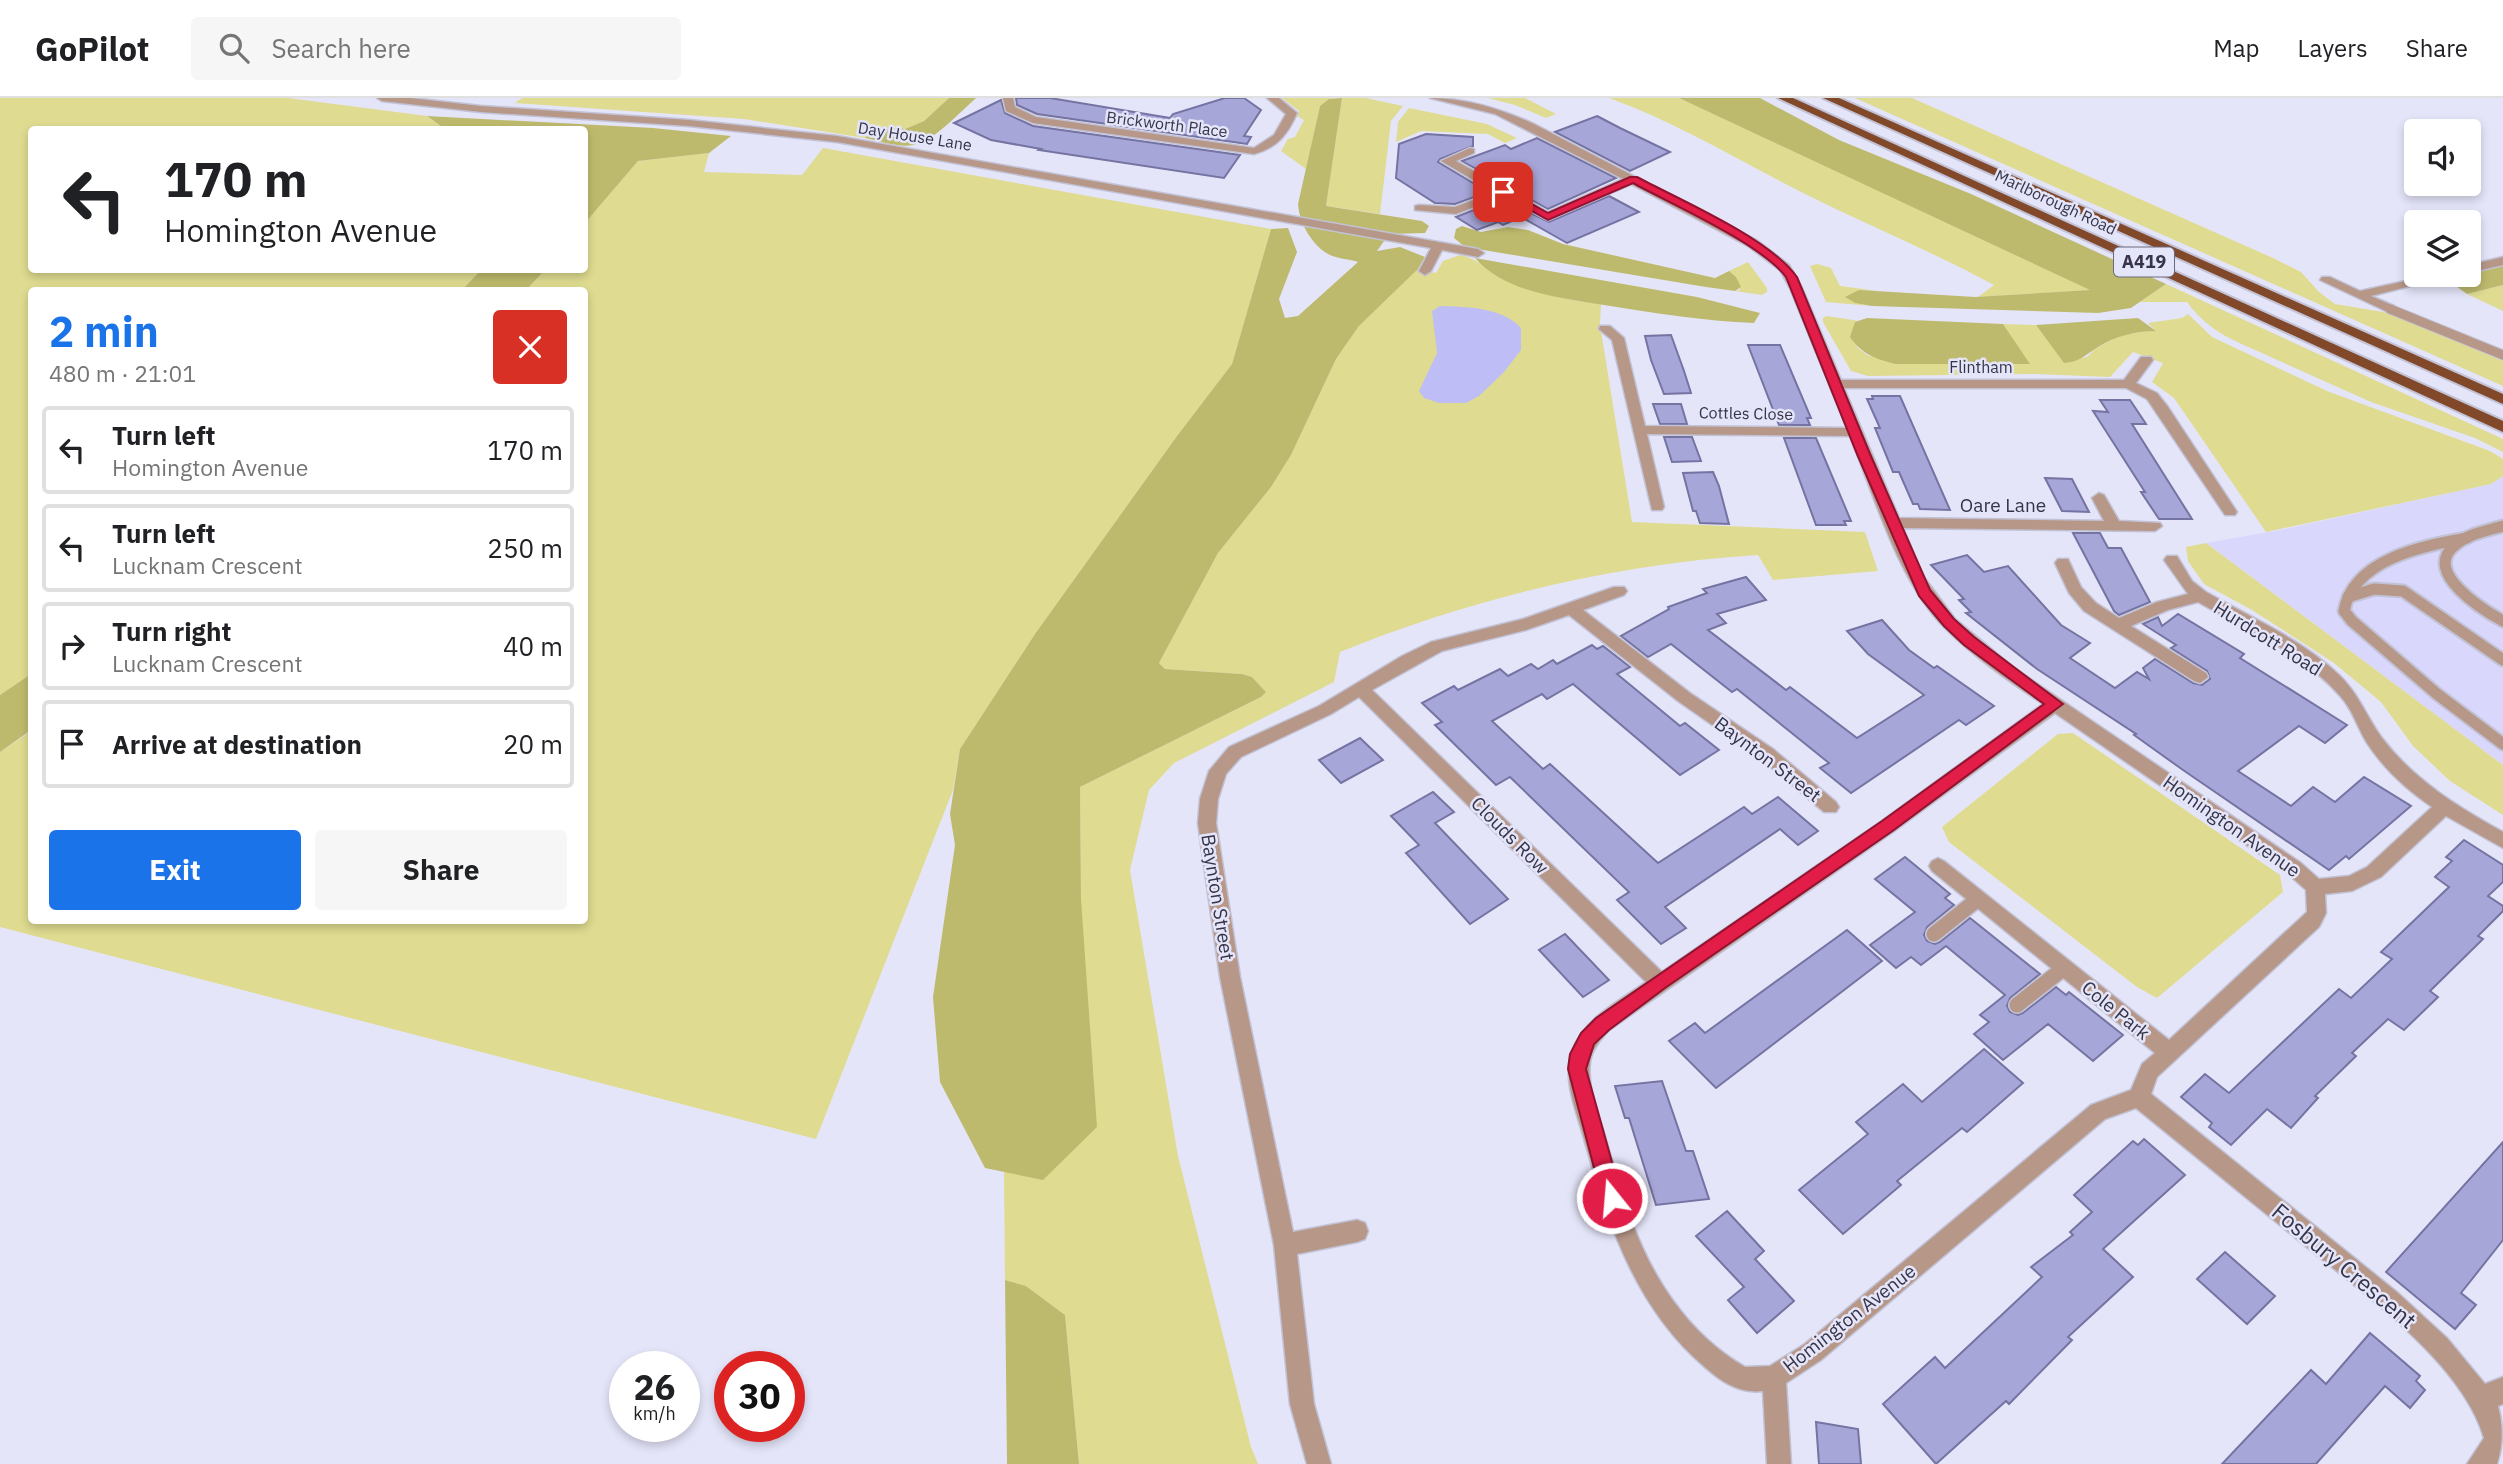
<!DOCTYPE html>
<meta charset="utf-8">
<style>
:root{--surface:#fff;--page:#f6f6f6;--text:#202124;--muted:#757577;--line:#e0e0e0;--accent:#1a73e8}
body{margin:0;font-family:"IBM Plex Sans",sans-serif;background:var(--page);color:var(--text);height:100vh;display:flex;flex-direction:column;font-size:26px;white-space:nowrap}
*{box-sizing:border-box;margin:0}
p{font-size:23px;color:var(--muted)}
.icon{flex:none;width:38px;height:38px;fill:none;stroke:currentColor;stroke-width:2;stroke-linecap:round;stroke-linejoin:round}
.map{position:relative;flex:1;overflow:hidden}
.side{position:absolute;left:28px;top:189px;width:560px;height:637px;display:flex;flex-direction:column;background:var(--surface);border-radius:7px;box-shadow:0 4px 10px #0003}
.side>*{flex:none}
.top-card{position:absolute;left:28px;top:28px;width:560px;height:147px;border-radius:7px;box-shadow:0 4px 10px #0003;background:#fff;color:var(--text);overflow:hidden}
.fabs{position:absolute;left:2404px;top:21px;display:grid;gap:14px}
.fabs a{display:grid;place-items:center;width:77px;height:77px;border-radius:7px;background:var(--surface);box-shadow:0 4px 10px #0003;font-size:35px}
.speed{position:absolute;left:609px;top:1253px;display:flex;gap:14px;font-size:35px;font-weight:700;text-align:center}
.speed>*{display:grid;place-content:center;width:91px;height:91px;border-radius:50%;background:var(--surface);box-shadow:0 4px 10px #0003;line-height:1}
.speed small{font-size:18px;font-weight:400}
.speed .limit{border:10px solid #d22;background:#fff;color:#111}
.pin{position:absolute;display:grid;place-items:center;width:60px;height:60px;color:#fff;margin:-30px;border-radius:14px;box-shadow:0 4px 10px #0006}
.me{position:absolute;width:77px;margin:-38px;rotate:343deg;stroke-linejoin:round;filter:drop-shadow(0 0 5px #0008)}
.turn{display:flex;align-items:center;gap:24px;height:147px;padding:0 21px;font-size:32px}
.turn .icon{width:91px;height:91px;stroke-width:2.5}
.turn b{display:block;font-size:49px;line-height:60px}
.round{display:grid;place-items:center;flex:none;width:74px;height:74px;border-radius:7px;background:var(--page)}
.headline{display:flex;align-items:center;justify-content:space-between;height:119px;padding:0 21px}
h1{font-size:42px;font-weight:700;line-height:52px;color:var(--accent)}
.cta{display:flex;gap:14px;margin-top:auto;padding:14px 21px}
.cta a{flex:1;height:80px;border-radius:7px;background:var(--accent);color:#fff;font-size:28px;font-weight:700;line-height:80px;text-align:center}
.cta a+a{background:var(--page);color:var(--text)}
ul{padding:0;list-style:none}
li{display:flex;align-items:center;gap:21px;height:88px;margin:0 14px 10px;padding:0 7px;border:4px solid var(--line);border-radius:7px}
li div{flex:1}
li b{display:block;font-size:26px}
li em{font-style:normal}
header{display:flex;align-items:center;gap:42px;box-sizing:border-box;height:98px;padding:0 35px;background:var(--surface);border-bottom:2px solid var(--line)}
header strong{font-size:33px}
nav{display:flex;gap:38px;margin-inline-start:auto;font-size:24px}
.search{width:490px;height:63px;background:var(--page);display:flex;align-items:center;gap:18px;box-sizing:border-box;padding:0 24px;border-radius:7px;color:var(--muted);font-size:26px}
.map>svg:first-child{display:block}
</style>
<header>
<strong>GoPilot</strong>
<div class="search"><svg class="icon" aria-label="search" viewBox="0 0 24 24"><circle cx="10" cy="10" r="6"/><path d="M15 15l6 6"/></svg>Search here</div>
<nav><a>Map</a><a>Layers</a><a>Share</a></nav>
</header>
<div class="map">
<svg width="2503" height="1366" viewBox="0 0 2503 1366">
<rect width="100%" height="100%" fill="#e5e5fa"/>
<!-- built -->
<path fill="#d9d8fc" d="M2503,378V667L2206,445L2280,432L2490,386Z"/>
<!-- green -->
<g fill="#dfdb90">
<path d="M0,0H288L427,18L445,31L32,32V172H481L462,192H32L31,576L0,597Z"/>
<path d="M522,0H949L924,23L905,31L882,29L865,40L744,21L515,5Z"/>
<path d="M1282,0H1336L1329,1L1320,8L1306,71L1281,53L1288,41L1295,39L1304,22L1297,18L1299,13Z"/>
<path d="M1342,0H1366L1403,8L1391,23L1380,116L1326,108Z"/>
<path d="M1488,0H1525L1556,16L1546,20L1515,7Z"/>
<path d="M1609,0H1679L2091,192L1978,199L1994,187C1931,153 1865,126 1801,94C1738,62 1676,24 1609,0Z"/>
<path d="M1855,0H1912L2273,160L2301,174L2319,194L2335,206L2389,215L2503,263V288Z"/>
<path d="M1409,10L1487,26L1517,40L1505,45L1488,36L1421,33L1396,44L1398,24Z"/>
<path d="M823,50L1271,131L1232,266L1177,338L1035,536L960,651L953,692L816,1041L0,829V654L31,633L32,822H584V192H526L545,172H584L585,125L638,63L709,55L704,74L802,77Z"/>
<path d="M1460,157C1480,161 1492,176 1512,184C1540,197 1571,203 1601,206L1600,227L1632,424L1865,434L1878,473L1773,482L1758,457C1615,466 1473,500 1340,554L1334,584L1174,665L1149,692L1130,772L1178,1058L1251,1349L1258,1366H1079L1065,1217L1026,1188L1005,1182L1004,1074L1081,801L1080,689L1261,599L1266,594L1252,579L1242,576L1165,571L1159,565L1218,455L1271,389L1291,357L1336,261L1359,228L1418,171L1436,175L1443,163Z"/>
<path d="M1748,164L1767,190V194L1762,197L1735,193L1740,192L1736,179L1729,173Z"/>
<path d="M1817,166L1831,170L1840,188L1878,193L1859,192L1855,205L1872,208L1826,204L1810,168Z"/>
<path d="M2166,186L2503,341V354L2475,340L2371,304L2235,243C2215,233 2200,222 2187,204H2140Z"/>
<path d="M2503,187V213L2467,196Z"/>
<path d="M2188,216L2212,239L2327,293L2490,353L2503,361V378L2491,386L2266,434L2174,300L2152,284L2163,265L2133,254L2110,279L2035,276L1868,278L1851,273L1823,224V220L1827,218L1859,223L1855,224L1857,249L1867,257L1895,266H2029L2003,226L2036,227L2064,264L2087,259L2095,251L2121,237L2155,232L2148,225L2182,220Z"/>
<path d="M2206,445L2503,667V717L2450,683L2413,648L2381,604L2334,565L2252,512L2204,486L2188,463L2186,449Z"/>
<path d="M2073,635L2280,777L2283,794L2157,900L2137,889L1949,744L1942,729L2058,636Z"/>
</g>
<!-- forest -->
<g fill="#beba6d">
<path d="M949,0H976C961,13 933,44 914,47C899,50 879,43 865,40L882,29L905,31L924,23Z"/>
<path d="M1342,0L1326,108L1422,123L1429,128L1425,135L1389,136L1377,153L1400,149L1425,159L1418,171L1359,228L1336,261L1291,357L1271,389L1218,455L1159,565L1165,571L1242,576L1252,579L1266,594L1261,599L1080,689L1081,801L1097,1029L1043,1082L985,1070L940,984L933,899L955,747L950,716L960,651L1035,536L1177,338L1232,266L1271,131L1288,130L1297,154L1279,201L1285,220L1298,218L1358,164C1350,161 1338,161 1330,157C1313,149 1299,125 1298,106L1320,8L1329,1Z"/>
<path d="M1679,0H1760L1839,42L1971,96L2166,186L2131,210L2098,215L1872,208L1855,205L1845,199L1859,192L1975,199L2090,192Z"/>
<path d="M427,18L653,30L731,38L709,55L638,63L585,125L584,32L445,31Z"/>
<path d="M1462,128L1481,134L1508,129L1528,132L1563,146L1715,180L1729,173L1736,179L1741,189L1735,193L1706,189L1465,149L1454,140L1456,131Z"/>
<path d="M1475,160L1697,199L1760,215L1754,225C1703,223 1655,215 1604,207C1561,200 1506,195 1475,160Z"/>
<path d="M2503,165V187L2467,196L2453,186L2458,179Z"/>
<path d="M481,172H545L526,192H462Z"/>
<path d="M1867,220L2003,226L2030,266H1895C1875,261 1862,256 1850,239L1855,224Z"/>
<path d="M2138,220L2156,233C2135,233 2116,238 2098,249C2085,257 2080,264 2064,265L2036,227Z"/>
<path d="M31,576V632L0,654V597Z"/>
<path d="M1005,1182L1026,1188L1065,1217L1079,1366H1007Z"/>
</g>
<!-- water -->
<path fill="#bfbdf6" d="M1440,208C1466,209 1502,209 1521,230V252L1504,274L1479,298L1466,305H1439L1424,300L1419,293L1437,255L1432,213Z"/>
<!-- building -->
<g fill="#a7a6d8" stroke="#7573a2" stroke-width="2">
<path d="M1016,0H1050L1170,20L1173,16L1225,0H1244L1261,12L1244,38L1251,39L1247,46L1037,16L1017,7Z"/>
<path d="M1001,2L1005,15L1033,28L1240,57L1224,80L1039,52L1041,51L991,42L954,25Z"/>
<path d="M1597,18L1620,30L1670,54L1630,73L1555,34Z"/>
<path d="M1426,36L1473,39V48L1440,61L1438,64L1488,94L1455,106L1435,105L1396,80L1399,46Z"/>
<path d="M1537,40L1616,80L1548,111L1462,63L1505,47L1511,51Z"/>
<path d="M1609,98L1639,114L1567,145L1521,119L1503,127L1498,124L1477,132L1456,119L1502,101L1549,124Z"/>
<path d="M1671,237L1684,273L1691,295L1664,296L1651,262L1645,238Z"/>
<path d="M1748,247H1780L1811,320H1807L1810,327H1779Z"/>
<path d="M1872,298H1900L1950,412L1920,411L1918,406H1913L1899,374H1893L1875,330H1880L1867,301H1873Z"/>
<path d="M2100,302H2130L2146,326H2132L2192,421H2159L2141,394H2145L2093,313L2108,314Z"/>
<path d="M1653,306H1681L1687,326H1660Z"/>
<path d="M1664,339H1692L1701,363L1672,364Z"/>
<path d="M1784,340H1816L1851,423H1844L1846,427H1816Z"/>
<path d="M1713,374L1719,388L1729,426L1700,425L1696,413H1693L1683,375Z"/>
<path d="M2045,380L2072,381L2089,414L2062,413Z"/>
<path d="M2073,435H2100L2108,450H2121L2150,504L2119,517L2114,513Z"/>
<path d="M1967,457L1984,474L2008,468L2061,527L2090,545L2070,560L2115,590L2137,574L2149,581L2143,570L2155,561L2193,585L2202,587L2210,581L2207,573L2171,550L2176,547L2143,526L2158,519L2162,528L2178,516L2244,556L2240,560L2347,627L2325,645L2299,628L2238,673L2291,708L2313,689L2335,704L2364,679L2411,708L2349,761L2346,758L2329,772L2183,672L2134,637L2136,636L2037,571L1966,515L1971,514L1959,502L1964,501L1931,467Z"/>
<path d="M1746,479L1766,502L1717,516L1726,525L1708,532L1786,592L1790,589L1857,640L1924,597L1868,556L1847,533L1882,522L1909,552L1934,570L1937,568L1994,608L1966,627L1959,622L1851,695L1820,670L1829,665L1737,591L1732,594L1671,546L1648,559L1621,538L1669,511L1668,509L1707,495L1703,491Z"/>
<path d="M1592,547L1597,551L1603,548L1630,569L1617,576L1680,628L1685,625L1719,652L1680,677L1573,586L1547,601L1542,596L1492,623L1543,671L1550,666L1658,765L1744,709L1752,716L1778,699L1818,733L1798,747L1780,731L1665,809L1686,830L1661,846L1617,802L1629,794L1510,679L1496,687L1435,627L1442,624L1422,605L1454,588L1458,592L1500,571L1508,578L1531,566L1538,571L1553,562L1557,566Z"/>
<path d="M1360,640L1383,662L1341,685L1319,662Z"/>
<path d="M1433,694L1454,714L1435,725L1508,801L1470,826L1406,755L1419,747L1391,718Z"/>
<path d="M2464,742L2503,767V784L2488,798L2503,808V813L2478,838L2483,841L2430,893L2438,899L2404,932L2388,921L2352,955L2356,958L2315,998L2318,1000L2291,1030L2267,1011L2231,1047L2209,1029L2212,1025L2181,999L2205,976L2229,995L2339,891L2351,900L2392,861L2381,854L2449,789L2435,779L2452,763L2446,759Z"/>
<path d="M1905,759L1950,796L1945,800L1954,807L1927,829L1924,837L1927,843L1935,846L1940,844L1970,820L2040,876L2010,900L2007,908L2010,914L2018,917L2023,915L2056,889L2066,897L2069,894L2123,937L2093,963L2048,926L2003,962L1974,936L1989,924L1980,917L2005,897L1946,848L1921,867L1911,859L1896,870L1870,847L1915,814L1875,781Z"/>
<path d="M1847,832L1882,863L1716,990L1669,943L1695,925L1705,935Z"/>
<path d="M1565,836L1609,882L1583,899L1539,852Z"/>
<path d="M1984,951L2023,985L1967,1034L1962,1030L1897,1083L1901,1087L1843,1136L1799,1092L1868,1036L1856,1024L1903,986L1922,1004Z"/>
<path d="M1662,983L1686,1053H1693L1709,1101L1656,1107L1629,1020H1625L1615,988Z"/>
<path d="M2144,1041L2185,1077L2103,1151L2133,1179L2068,1239L2072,1242L2009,1306L2006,1303L1936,1366L1883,1306L1935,1259L1945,1270L2042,1179L2031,1169L2073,1137L2070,1134L2092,1114L2074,1097L2133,1043L2138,1047Z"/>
<path d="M2503,1044V1142L2461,1195L2476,1207L2455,1231L2386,1174Z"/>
<path d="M1727,1113L1764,1153L1755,1161L1794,1203L1757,1235L1728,1202L1744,1189L1696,1138Z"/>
<path d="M2225,1154L2275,1198L2247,1226L2197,1181Z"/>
<path d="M2370,1235L2420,1278L2416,1283L2425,1292L2410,1310L2385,1288L2316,1366H2222L2311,1272L2326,1286Z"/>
<path d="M1816,1324L1858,1331L1861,1366H1819Z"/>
</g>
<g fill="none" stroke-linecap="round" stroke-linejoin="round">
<defs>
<path id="service-far2" d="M2390,211L2503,257"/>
<g id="service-far1">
<path d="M2503,428C2486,433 2466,436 2453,449C2424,475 2483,512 2503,523"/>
<path d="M2467,440C2424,448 2354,460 2344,513L2352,523L2437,596L2503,646"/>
<path d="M2348,499L2374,491L2403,493L2503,562"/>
</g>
<g id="service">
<path d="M1934,836L1978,801"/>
<path d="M2017,907L2064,870"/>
</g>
<g id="minor">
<path d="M377,0H410L481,8L689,22L837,38L1478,151L1484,155L1478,159L1442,152L1431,173L1425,177L1419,173L1431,150L837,44L689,28L481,14L382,3Z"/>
<path d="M1003,0H1013L1015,9L1036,19L1254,50L1274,37L1286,16L1267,0H1279L1297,15C1288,36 1277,50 1254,56L1033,25L1006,13Z"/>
<path d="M1430,0C1466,0 1501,11 1534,26L1756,142L1789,167L1802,190L1841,282H2124L2141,259H2151L2153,262L2136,285L2157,295L2168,309L2237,414L2235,417H2225L2147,301L2126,290H1844L1899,420L2104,423L2092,400L2099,395L2104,397L2119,423L2160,425L2162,428L2155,433L1903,430L1923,478L1955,521L2014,570L2301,765L2319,781L2349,778L2367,769L2432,709C2407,692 2384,671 2367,645C2358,631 2353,612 2341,599C2303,555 2247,532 2198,504L2168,512L2131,528L2206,575L2208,579L2200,585L2194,583L2084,513L2069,495L2055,465L2058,461H2068L2081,489L2096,505L2119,520L2157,504L2188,496L2164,462L2167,458H2177L2192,483L2206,494C2250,519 2299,540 2337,575C2358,594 2366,618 2382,640C2414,682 2458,709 2503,734V750L2446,718L2381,779L2352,793L2325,796L2326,815L2319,829L2157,979L2151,996L2398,1195L2447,1240L2485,1286L2503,1279V1306L2498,1308C2503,1327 2503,1348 2497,1366H2467L2484,1340C2462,1263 2357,1191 2297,1141C2243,1097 2190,1054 2136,1010L2105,1021L1821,1262L1786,1285L1791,1366H1767L1763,1293C1740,1296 1722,1284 1706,1270C1637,1212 1609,1129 1585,1044C1578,1017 1563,985 1571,956C1582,921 1618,904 1646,884L1359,599L1331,616L1241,659L1226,676L1218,701L1216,725L1240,879L1293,1134L1357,1122L1365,1125L1368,1133L1365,1141L1357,1144L1297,1156L1314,1306L1331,1366H1307L1290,1306L1274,1147L1220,879L1198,725L1200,701L1209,673L1229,649L1319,608L1402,558L1431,544L1523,521L1614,489H1624L1627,493L1624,497L1583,512L1690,595L1773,651L1836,704L1839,709L1836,714H1824L1761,661L1678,603L1569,517L1526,532L1442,553L1372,592L1662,874L1882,723L2043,606C2009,583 1974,559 1945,530C1899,485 1874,397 1850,338L1647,336L1664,409L1662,412H1652L1612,242L1599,231L1600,228H1610L1624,240L1645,328L1847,330L1790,190L1780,172L1748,148L1631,86L1548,122L1502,98L1456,116L1415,112V108L1419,107L1455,109L1494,94L1441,63L1470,50L1474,51V55L1456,63L1548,114L1623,81L1495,16ZM2055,615L2287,775L2306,792L2307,814L2169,942L1944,763L1938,760L1932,763L1929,768L1932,773L2155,955L2142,966L2131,992L2091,1007L1805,1246L1770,1268L1745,1269C1717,1253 1693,1230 1674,1204C1637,1154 1620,1091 1603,1032C1596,1010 1587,987 1590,964C1592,951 1600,942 1609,932L1894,733Z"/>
<path d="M2503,159V167L2469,175V167Z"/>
<path d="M2433,177H2454L2371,198L2394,208V214L2390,215L2320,182L2322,179H2330L2360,193Z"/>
</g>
<g id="trunk">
<path d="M1778,0H1793L2503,323V334Z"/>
<path d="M1823,0H1839L2503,296V306Z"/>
</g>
</defs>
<!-- service-far2 casing -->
<use href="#service-far2" stroke="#c2c2d6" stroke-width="11"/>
<!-- service-far1 casing -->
<use href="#service-far1" stroke="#c2c2d6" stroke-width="15"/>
<!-- service casing -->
<use href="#service" stroke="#c2c2d6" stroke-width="18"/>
<!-- minor casing -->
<use href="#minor" stroke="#c2c2d6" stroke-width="3"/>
<!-- trunk casing -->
<use href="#trunk" stroke="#c2c2d6" stroke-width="4"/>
<!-- service-far2 -->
<use href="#service-far2" stroke="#b79788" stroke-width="9"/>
<!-- service-far1 -->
<use href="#service-far1" stroke="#b79788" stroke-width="11"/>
<!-- service -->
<use href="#service" stroke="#b79788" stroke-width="15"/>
<!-- minor -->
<use href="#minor" fill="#b79788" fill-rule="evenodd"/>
<!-- trunk -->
<use href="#trunk" fill="#82482a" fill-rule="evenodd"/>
</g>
<!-- route -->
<path fill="#e11d48" stroke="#92132f" stroke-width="2" d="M1630,79H1637C1682,103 1769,140 1797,179L1870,356L1930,492L1954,521L1974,539L2063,606L1894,732L1665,890L1609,932L1594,946L1586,971L1622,1100L1619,1107L1612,1110L1605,1107L1602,1100L1568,971L1570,956L1581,935L1596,920L1882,723L2044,606L1964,547L1944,528L1919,498L1857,356L1786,179C1760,145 1673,107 1633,85L1548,122L1498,94L1507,92L1548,115Z"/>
<g text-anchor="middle" stroke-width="5" stroke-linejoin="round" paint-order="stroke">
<!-- far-street labels -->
<g font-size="16" fill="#353448" stroke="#e5e5fa">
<text transform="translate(1167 26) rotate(7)" y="6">Brickworth Place</text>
<text transform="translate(915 38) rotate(9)" y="6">Day House Lane</text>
<text transform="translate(2056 104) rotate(25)" y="6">Marlborough Road</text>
<text x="1981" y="275">Flintham</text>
<text transform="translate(1746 315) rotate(1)" y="6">Cottles Close</text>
</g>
<!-- shield labels -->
<rect fill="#e5e5fa" stroke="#6a697d" stroke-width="2" x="2114" y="149.5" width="60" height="29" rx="5"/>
<g font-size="18" font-weight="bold" fill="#353448">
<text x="2144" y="170">A419</text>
</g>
<!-- street labels -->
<g font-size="19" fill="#353448" stroke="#e5e5fa">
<text x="2003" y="414">Oare Lane</text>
<text transform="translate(2268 540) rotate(32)" y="7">Hurdcott Road</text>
<text transform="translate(1768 661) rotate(37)" y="7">Baynton Street</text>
<text transform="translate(2232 728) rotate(35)" y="7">Homington Avenue</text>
<text transform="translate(1510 737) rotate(45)" y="7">Clouds Row</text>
<text transform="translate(1218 799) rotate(81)" y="7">Baynton Street</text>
<text transform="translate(2116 912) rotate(39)" y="7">Cole Park</text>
<text transform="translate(1849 1220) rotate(-38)" y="7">Homington Avenue</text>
</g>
<!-- near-street labels -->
<g font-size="23" fill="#353448" stroke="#e5e5fa">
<text transform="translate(2344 1168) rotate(40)" y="8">Fosbury Crescent</text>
</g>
</g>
</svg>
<div class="fabs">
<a><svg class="icon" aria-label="sound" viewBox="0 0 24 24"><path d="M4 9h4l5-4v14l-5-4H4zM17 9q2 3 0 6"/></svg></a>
<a><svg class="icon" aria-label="layers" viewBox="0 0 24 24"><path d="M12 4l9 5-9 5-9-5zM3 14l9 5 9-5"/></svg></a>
</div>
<div class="speed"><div>26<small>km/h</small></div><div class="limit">30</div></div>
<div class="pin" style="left:1503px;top:94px;background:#d93025"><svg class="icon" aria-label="arrive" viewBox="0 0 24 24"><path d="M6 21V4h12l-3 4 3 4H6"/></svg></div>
<svg class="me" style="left:1612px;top:1100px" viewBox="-20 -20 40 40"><circle r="17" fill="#e11d48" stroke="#fff" stroke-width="3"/><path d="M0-11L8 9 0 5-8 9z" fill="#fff"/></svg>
<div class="top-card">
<div class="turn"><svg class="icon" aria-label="left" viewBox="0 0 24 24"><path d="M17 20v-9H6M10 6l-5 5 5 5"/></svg><div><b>170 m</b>Homington Avenue</div></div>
</div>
<section class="side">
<div class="headline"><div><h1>2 min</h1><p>480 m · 21:01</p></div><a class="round" style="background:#d93025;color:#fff"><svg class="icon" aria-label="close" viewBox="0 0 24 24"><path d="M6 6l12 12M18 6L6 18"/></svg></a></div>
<ul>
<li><svg class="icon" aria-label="left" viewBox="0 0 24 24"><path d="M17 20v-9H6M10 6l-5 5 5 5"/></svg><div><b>Turn left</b><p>Homington Avenue</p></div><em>170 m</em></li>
<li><svg class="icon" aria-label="left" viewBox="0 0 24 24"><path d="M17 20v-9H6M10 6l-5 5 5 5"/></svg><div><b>Turn left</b><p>Lucknam Crescent</p></div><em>250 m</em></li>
<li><svg class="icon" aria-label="right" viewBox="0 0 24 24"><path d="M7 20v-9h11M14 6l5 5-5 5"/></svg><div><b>Turn right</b><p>Lucknam Crescent</p></div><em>40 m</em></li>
<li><svg class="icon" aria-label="arrive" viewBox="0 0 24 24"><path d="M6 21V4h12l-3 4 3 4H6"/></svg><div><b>Arrive at destination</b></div><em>20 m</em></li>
</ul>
<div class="cta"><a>Exit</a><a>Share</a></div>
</section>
</div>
